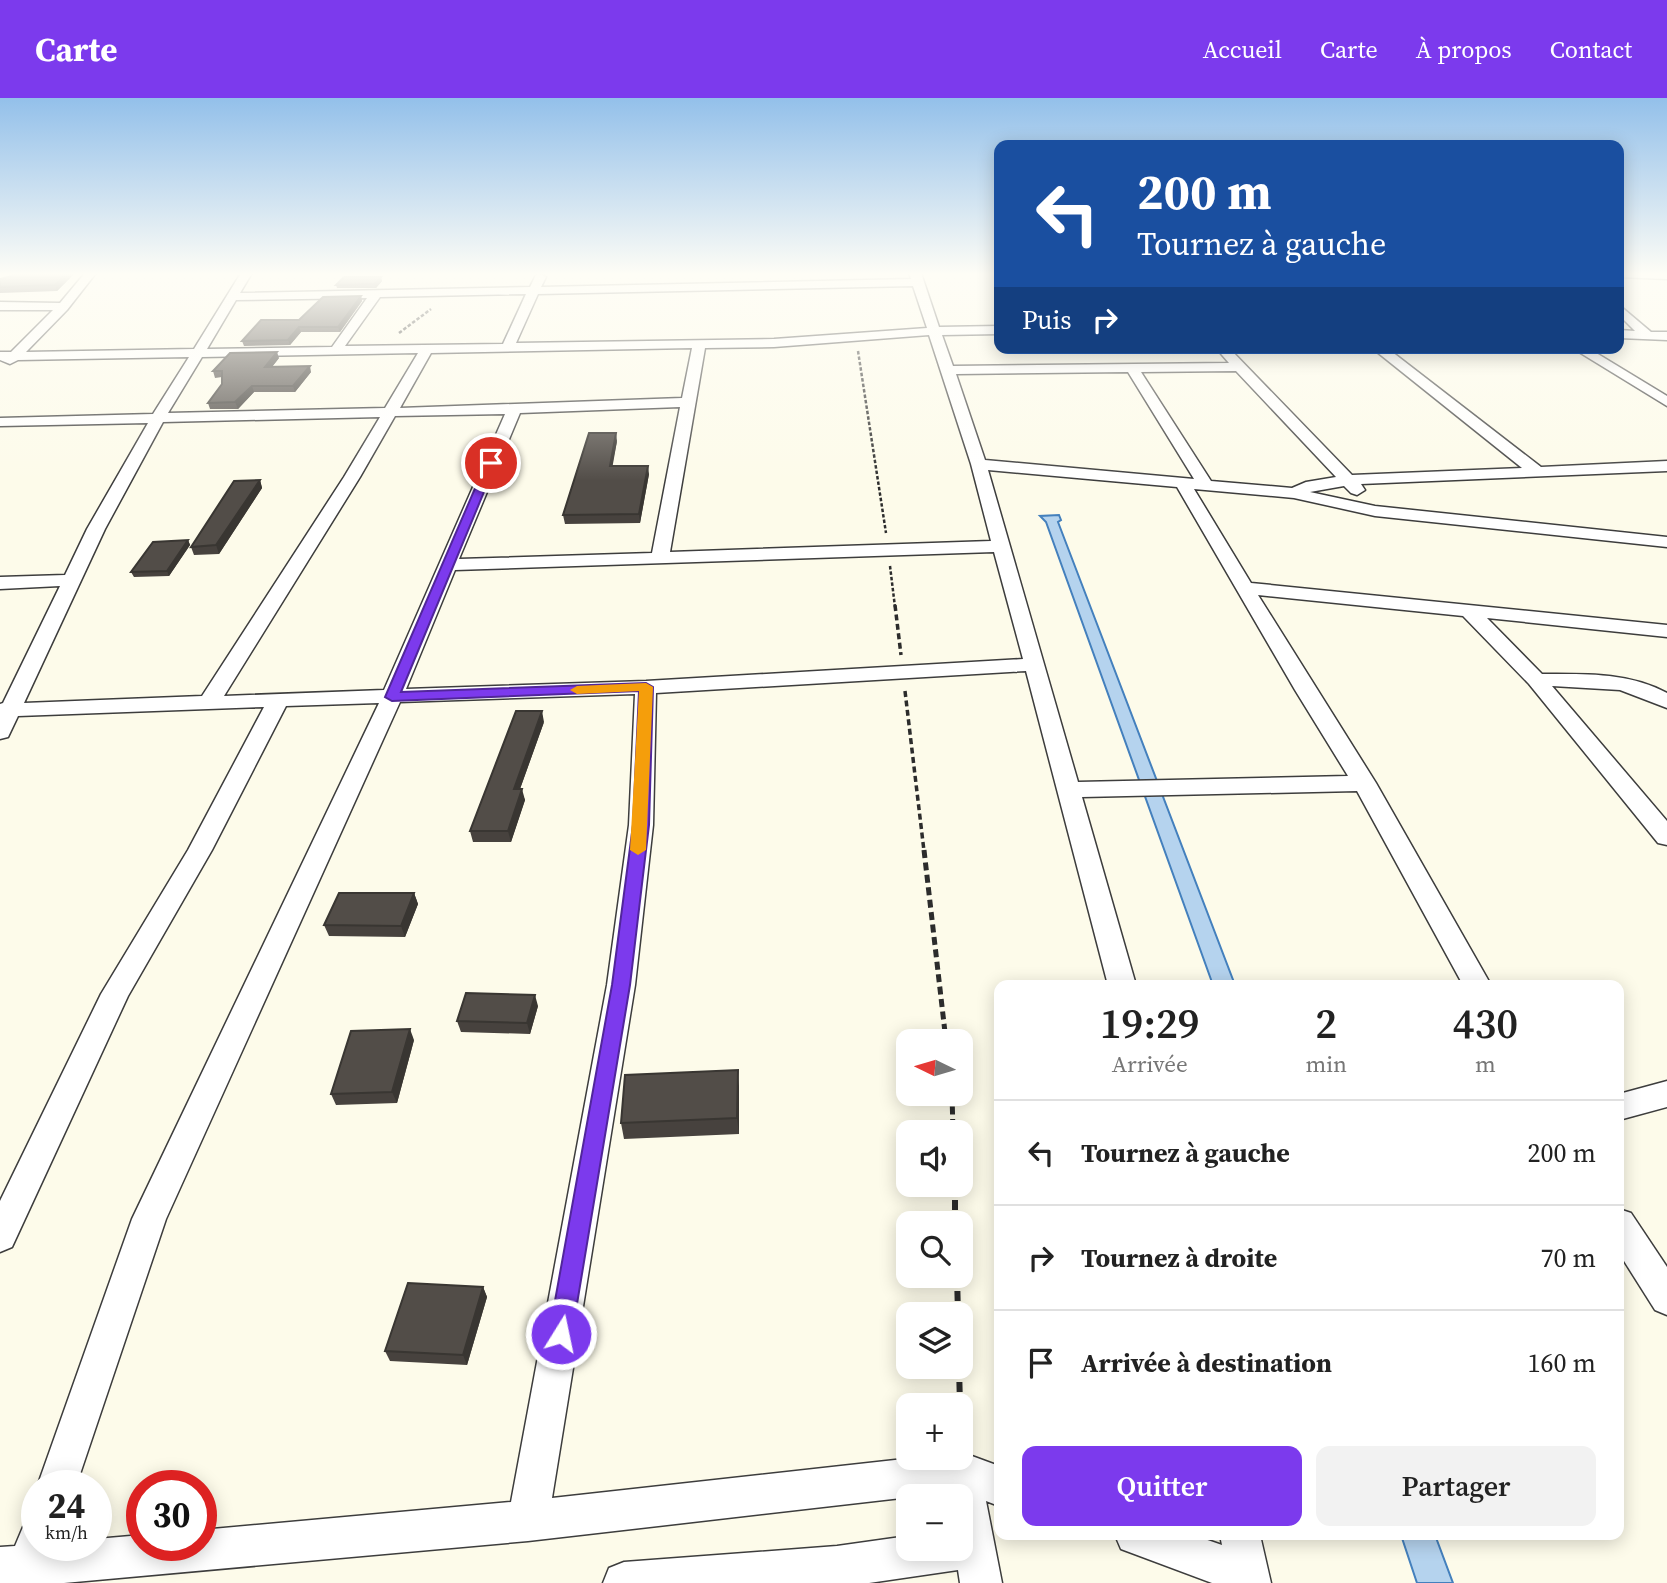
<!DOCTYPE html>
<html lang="fr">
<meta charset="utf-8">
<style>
:root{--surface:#fff;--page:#f2f2f2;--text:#222;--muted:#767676;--line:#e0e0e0;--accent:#7c3aed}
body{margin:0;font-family:"Source Serif 4",serif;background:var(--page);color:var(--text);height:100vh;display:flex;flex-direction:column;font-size:26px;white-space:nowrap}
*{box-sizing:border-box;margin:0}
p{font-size:23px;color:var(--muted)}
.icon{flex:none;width:38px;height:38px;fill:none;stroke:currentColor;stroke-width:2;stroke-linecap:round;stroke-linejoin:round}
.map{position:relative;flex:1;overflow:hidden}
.panel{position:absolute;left:994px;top:882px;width:630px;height:560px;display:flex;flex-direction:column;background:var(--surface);border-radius:14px;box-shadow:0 4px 18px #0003}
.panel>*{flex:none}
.banner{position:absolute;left:994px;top:42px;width:630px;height:214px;border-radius:14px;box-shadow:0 4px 18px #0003;background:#1a4fa0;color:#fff;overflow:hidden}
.needle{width:46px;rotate:275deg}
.controls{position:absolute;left:896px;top:931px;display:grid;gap:14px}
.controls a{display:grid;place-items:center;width:77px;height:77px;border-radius:14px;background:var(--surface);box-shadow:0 4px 18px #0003;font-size:35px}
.speed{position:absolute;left:21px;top:1372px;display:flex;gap:14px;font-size:35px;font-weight:700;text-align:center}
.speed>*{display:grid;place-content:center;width:91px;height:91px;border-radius:50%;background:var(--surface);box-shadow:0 4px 18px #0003;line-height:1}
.speed small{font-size:18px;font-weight:400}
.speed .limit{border:10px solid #d22;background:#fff;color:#111}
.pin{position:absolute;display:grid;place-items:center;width:60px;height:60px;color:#fff;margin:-30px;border:4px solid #fff;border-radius:50%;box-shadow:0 2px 7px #0007}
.me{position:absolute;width:77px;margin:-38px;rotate:10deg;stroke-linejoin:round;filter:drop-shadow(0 0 5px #0008)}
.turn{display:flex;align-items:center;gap:24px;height:147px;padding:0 28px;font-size:32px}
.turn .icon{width:91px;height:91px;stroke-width:2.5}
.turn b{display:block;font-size:49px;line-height:60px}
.then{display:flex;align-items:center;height:66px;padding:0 28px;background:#0003;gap:14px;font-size:26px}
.eta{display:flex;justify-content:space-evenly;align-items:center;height:119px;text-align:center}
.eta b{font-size:42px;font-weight:600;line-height:49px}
.cta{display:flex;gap:14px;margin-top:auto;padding:14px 28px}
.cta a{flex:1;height:80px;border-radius:14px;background:var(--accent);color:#fff;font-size:28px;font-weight:600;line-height:80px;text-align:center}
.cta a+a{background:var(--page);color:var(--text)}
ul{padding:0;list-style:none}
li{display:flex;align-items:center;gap:21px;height:105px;padding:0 28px;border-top:2px solid var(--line)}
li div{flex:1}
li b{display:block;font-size:26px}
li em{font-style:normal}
header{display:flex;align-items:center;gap:42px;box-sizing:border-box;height:98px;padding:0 35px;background:var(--accent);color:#fff}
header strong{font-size:33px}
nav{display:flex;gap:38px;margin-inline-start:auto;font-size:24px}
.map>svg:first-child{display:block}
</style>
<header>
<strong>Carte</strong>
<nav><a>Accueil</a><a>Carte</a><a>À propos</a><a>Contact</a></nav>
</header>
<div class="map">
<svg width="1667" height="1485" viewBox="0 0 1667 1485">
<rect width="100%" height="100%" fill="#fdfbea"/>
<!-- water -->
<g fill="#b5d3ee" stroke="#4480bd" stroke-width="2">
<path d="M1059,417L1061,422L1058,424L1235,887H1213L1046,424L1040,418Z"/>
<path d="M1401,1437H1435L1453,1485H1417Z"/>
</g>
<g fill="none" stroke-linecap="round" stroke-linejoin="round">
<defs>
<g id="street">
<path d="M85,175H96L67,212L26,254L194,251L241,175H252L240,195L530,189L536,177L540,176L546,179L541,189L911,181L909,175H921L939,229L999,228V236L942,237L953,268L1229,265L1216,250H1229L1352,377L1522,370L1372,250H1387L1541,369L1667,363V373L1361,386L1365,392L1357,397L1351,395L1344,388L1310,394L1375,408L1667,439V449L1375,418L1294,400L1194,391L1251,485L1667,527V539L1487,520L1542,576C1584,576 1629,574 1667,595V610L1620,592L1552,588L1667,723V747L1658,745L1529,586L1463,518L1258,497L1376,685L1491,887H1463L1357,693L1082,699L1136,887H1108L1026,573L656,595L653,727L635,887L552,1400L913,1360H961V1354L999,1368V1408L986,1403L1002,1485H960L958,1472L869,1485H603L609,1470L624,1464L837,1448L908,1438V1451H961V1398H945V1395L528,1443L64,1485H0V1449L15,1448L23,1429L37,1423V1447H96V1441L142,1437V1447H201V1432L511,1404L607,887L629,727L635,596L400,604L166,1121L76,1388L37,1389L132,1121L379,605L286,608L212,752L128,898L12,1149L0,1154V1103L101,896L188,752L264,609L18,618L8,639L0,641V606L3,605L60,488L0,491V479L65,477L87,431L148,325L0,328V320L153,316L189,259L18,262L10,266L0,262V254H11L53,212H0V204L60,205ZM913,188L927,230L774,241L516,245L538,196ZM526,196L503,246L345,248L380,199ZM367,200L332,249L207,251L236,202ZM929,237L971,366L991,443L670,454L705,250L774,249ZM692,250L682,300L400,310L431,255ZM418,255L385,310L168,315L202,259ZM1236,273L1336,379L1306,384L1292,390L1211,383L1141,274ZM1128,274L1194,381L985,362L956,276ZM680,309L652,455L459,461L520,315ZM505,316L384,592L224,598L360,379L395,318ZM380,319L344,379L202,598L24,605L105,431L163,324ZM988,372L1177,389L1295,592L1348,678L1078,684ZM994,454L1023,561L646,583L406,591L455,472Z"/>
<path d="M1619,175H1667V181L1619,179Z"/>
<path d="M1619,207L1651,234H1667V242L1619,240V232L1635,233L1619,217Z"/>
<path d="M1588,250L1667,298V308L1574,251Z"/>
<path d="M1667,983V1009L1619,1022V996Z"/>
<path d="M1619,1111L1631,1115L1667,1169V1217L1655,1212L1619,1155Z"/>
<path d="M1115,1437H1193L1222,1447L1220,1437H1260L1271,1485H1212L1121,1451Z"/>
</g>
</defs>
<!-- street casing -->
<use href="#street" stroke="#3d3d3d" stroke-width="3"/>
<!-- path-far3 -->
<g stroke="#2c2c2c" stroke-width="2.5" stroke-dasharray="3.5 2" stroke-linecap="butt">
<path d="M399,235L431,211"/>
<path d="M858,253L886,435"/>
<path d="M890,468L895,509"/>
</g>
<!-- path-far2 -->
<g stroke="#2c2c2c" stroke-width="3.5" stroke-dasharray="6 3.5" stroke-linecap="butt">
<path d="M895,507L901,557"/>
<path d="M905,593L924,753"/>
</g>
<!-- path-far1 -->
<g stroke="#2c2c2c" stroke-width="5" stroke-dasharray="8 4.5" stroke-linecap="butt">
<path d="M924,752L946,943"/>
<path d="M952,996L953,1034"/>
</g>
<!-- path -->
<g stroke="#2c2c2c" stroke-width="6" stroke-dasharray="10 5" stroke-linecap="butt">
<path d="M955,1087V1125"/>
<path d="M957,1178L958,1216"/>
<path d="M959,1269L960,1307"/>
</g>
<!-- street -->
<use href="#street" fill="#fff" fill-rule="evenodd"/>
</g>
<!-- wall -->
<g fill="#47423e">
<path d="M75,175L57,193L0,195V181Z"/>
<path d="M381,179L382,183L376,190H337L336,187Z"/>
<path d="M361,198L362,203L340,234H301L290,247L244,248L242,243Z"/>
<path d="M279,260L272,269L311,274L295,294H254L238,311H210L208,305L222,286V279L215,280L213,273Z"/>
<path d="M617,343L612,368L649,376L640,425L565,426L563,417Z"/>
<path d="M260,382L262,390L219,456L194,457L191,449Z"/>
<path d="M188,442L190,447L169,478L134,479L131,474Z"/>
<path d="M544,624L520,691L525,702L511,744H473L470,733Z"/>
<path d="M414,795L418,806L405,839L329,838L324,827Z"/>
<path d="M538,908L530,936L461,934L457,923Z"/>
<path d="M414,942L397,1005L336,1007L331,996Z"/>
<path d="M739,988V1036L624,1041L621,1025Z"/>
<path d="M483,1189L487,1199L467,1267L390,1263L385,1253Z"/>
</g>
<!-- shaded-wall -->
<g fill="#393632">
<path d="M67,175H75L57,193L55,187Z"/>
<path d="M381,179L382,183L376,190L375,186Z"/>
<path d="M361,198L362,203L340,234L338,229Z"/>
<path d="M299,229L301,234L290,247L288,242Z"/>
<path d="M277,254L279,260L267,275L265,269Z"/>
<path d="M310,268L311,274L295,294L293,288Z"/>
<path d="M252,288L254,294L238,311L235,304Z"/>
<path d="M616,335L617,343L611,377L610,368Z"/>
<path d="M648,368L649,376L640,425L639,416Z"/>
<path d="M260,382L262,390L219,456L216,447Z"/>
<path d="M188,442L190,447L169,478L167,473Z"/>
<path d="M542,613L544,624L516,702L514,691Z"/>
<path d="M522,691L525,702L511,744L508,733Z"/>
<path d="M414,795L418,806L405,839L401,828Z"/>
<path d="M535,897L538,908L530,936L527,925Z"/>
<path d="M410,931L414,942L397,1005L392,994Z"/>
<path d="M738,972L739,988V1036L737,1020Z"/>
<path d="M483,1189L487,1199L467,1267L463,1257Z"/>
</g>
<!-- building -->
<g fill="#524d48" stroke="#393632" stroke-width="2">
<path d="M22,175H67L55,187L0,189V181Z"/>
<path d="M344,179H381L375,186L336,187Z"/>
<path d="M361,198L338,229H299L288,242L242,243L261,222H299L323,199Z"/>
<path d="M277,254L265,269L310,268L293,288H252L235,304L208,305L222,286V273H213L230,255Z"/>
<path d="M589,335H616L610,368H648L639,416L563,417Z"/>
<path d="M260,382L216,447L191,449L234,383Z"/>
<path d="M188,442L167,473L131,474L153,444Z"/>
<path d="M516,613H542L514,691H522L508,733H470Z"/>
<path d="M339,795H414L401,828L324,827Z"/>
<path d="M466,895L535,897L527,925L457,923Z"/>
<path d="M410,931L392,994L331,996L351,933Z"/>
<path d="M738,972L737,1020L621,1025L625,977Z"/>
<path d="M408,1185L483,1189L463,1257L385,1253Z"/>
</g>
<!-- sky -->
<linearGradient id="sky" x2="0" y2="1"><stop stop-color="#93c0ea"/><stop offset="0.46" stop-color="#fefdf6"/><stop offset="1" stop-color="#fefdf6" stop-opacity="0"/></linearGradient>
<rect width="1667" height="383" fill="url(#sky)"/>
<!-- route -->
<path fill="#7c3aed" stroke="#51269a" stroke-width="2" d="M491,362L496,365L401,594L646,585L653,589L649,727L630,887L572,1236L569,1244L561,1247L552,1244L549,1236L612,887L633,727L639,593L392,603L385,599L486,365Z"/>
<!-- slow -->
<path fill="#f59e0b" d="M646,585L653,589L646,752L638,757L630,752L639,593L577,596L570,592L577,588Z"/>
</svg>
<div class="controls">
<a><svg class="needle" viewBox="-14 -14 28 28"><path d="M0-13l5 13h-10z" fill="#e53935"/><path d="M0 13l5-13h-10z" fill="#767676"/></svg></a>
<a><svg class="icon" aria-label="sound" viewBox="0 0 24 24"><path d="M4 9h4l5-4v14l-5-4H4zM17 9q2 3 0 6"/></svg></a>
<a><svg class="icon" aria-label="search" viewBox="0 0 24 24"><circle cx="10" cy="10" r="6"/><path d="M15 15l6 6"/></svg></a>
<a><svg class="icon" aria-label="layers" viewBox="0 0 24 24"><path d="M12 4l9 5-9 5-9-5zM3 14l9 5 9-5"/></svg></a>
<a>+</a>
<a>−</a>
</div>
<div class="speed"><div>24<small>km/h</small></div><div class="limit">30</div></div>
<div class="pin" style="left:491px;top:365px;background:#d93025"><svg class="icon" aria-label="arrive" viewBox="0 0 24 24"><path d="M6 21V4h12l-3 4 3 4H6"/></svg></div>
<svg class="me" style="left:561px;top:1236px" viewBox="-20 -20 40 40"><circle r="17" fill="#7c3aed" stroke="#fff" stroke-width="3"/><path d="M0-11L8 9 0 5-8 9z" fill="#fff"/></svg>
<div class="banner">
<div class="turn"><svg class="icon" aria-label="left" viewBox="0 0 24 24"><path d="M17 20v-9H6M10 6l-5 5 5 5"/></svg><div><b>200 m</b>Tournez à gauche</div></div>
<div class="then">Puis<svg class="icon" aria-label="right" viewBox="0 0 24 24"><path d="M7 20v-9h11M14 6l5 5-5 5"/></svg></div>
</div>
<section class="panel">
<div class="eta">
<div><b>19:29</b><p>Arrivée</p></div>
<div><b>2</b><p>min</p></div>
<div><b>430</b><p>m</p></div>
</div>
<ul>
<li><svg class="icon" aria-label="left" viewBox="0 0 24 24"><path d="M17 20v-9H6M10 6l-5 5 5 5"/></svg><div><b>Tournez à gauche</b></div><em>200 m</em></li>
<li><svg class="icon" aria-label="right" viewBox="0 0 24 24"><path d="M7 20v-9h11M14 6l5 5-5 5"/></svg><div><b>Tournez à droite</b></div><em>70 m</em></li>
<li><svg class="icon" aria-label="arrive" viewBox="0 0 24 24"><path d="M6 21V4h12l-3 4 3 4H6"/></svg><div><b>Arrivée à destination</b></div><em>160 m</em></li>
</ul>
<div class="cta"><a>Quitter</a><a>Partager</a></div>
</section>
</div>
